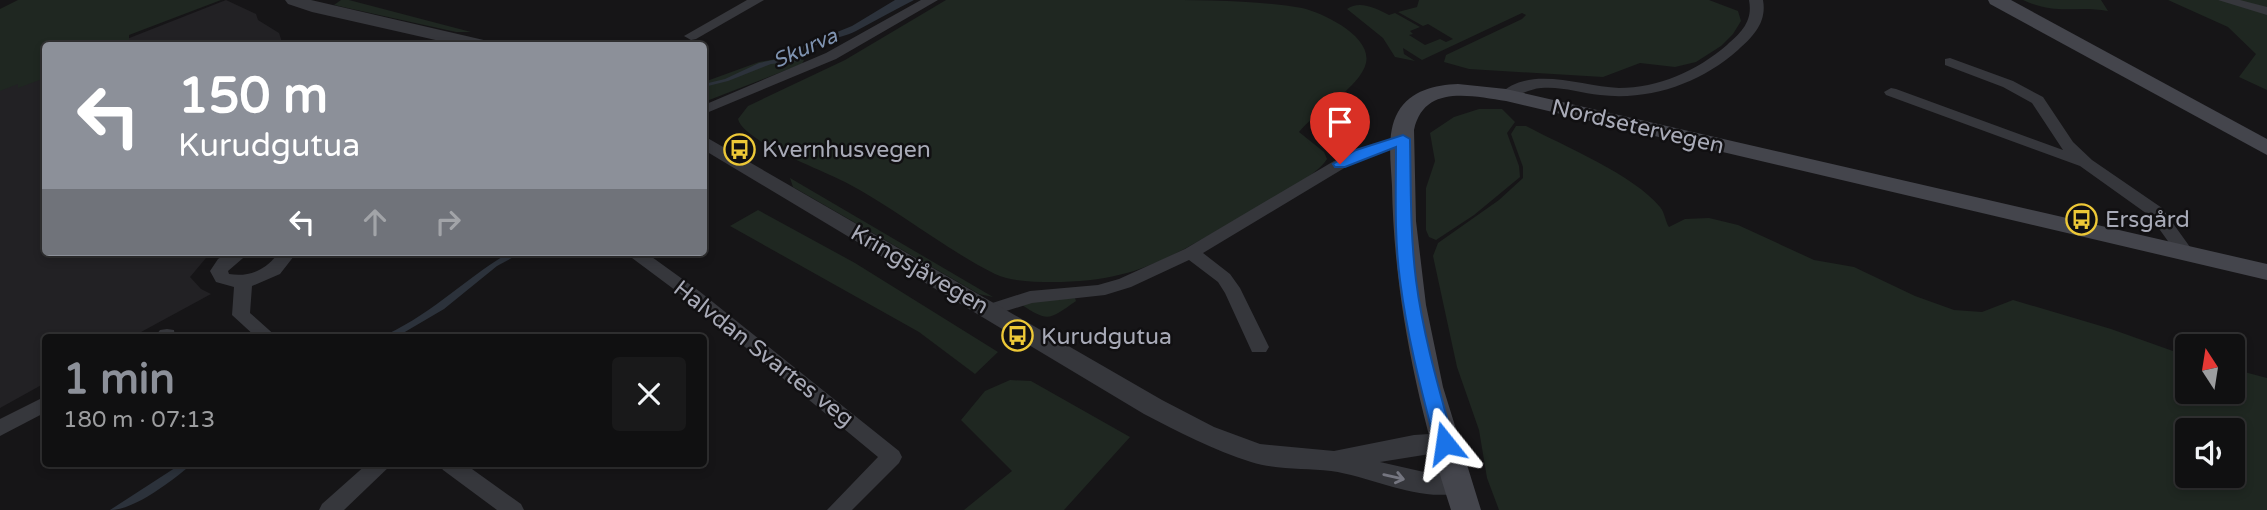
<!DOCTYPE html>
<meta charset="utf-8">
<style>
:root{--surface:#101011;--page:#19191a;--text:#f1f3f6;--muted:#9c9d9f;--line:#303031;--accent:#8c9099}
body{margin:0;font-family:"Varela Round",sans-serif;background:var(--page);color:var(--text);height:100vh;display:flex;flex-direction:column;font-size:26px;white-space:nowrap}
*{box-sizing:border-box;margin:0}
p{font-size:23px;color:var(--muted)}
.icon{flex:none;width:38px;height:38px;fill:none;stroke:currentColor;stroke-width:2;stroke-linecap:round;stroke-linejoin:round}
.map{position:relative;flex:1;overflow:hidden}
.sheet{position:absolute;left:42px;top:334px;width:665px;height:133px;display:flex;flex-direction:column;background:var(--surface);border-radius:7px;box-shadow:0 4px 10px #0003,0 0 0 2px var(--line)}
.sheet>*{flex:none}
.top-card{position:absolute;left:42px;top:42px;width:665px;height:214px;border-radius:7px;box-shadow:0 4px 10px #0003,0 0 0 2px var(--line);background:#8c9099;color:#fff;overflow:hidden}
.needle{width:46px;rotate:348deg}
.fabs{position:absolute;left:2175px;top:334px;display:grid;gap:14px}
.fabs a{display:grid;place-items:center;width:70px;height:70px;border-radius:7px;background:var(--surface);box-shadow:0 4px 10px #0003,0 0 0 2px var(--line);font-size:35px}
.pin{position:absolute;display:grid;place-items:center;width:60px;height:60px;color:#fff;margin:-72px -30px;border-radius:50% 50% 50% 0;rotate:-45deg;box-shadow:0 0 7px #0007}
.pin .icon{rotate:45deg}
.me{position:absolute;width:77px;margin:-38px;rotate:345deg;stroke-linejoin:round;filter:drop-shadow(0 0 5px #0008)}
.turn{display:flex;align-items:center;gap:24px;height:147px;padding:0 21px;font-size:32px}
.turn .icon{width:91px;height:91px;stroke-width:2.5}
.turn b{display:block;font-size:49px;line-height:60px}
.lanes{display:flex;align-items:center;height:66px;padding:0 21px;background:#0003;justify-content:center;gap:35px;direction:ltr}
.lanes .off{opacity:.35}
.round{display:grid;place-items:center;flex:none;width:74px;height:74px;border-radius:7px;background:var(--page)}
.summary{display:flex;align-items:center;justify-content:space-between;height:119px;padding:0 21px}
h1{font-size:42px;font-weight:700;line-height:52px;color:var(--accent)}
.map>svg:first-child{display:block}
</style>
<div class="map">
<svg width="2267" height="510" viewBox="0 0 2267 510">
<rect width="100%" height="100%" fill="#161517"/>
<!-- built -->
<g fill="#222124">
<path d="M226,0L256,14L258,20L279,33L283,45L109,46Z"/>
<path d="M45,71L46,252H211L190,277L201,289L211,294L130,338H46L45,383L0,408V90Z"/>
</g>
<!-- green -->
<g fill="#1f2721" fill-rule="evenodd">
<path d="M18,0H221L129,35V42L120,45L46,46L45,78L18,88V84L0,91V9Z"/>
<path d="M341,0H349L471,32H456L334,5Z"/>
<path d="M946,0C1015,0 1084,0 1154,0C1202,0 1255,0 1302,8C1323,13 1372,36 1366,63C1360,88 1315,112 1299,132L1324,152L1327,159C1315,179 1253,210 1230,223C1165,261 1130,282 1052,282C1033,282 1013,282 995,274C943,248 897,209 845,182C823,170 744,142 738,119L748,106L845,60Z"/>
<path d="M1419,0H1709L1738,11L1741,21L1733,34L1721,46L1696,62L1675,67L1640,63L1603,77L1469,69L1444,62L1446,55L1522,19L1526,15L1522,13L1422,60L1403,48L1404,54L1415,61L1395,57L1383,38L1347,9C1359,0 1376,8 1389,15L1395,13L1420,27L1410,31L1413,34L1409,35L1425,45L1440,39L1446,42L1453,39L1428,24L1423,26L1398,12L1417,7Z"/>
<path d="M2023,0H2101L2108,11C2075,5 2058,16 2023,0Z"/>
<path d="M2168,0H2267V90L2239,77L2256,54L2228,27Z"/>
<path d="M787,57L804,60L802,64L704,102V82L759,62Z"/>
<path d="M1479,109H1502L1515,122L1507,133L1519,166L1520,177L1474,215L1436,240L1429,237L1426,230V188L1435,161L1430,133L1454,117Z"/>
<path d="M1516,126H1526C1564,146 1634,175 1660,207C1665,213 1665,221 1669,227L1685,219L1709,218L1738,225L1814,260L1854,267L1915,296L1954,310L1982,312L2013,300L2111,329L2187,356L2188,392H2233V369L2267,378V510H1499L1487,478L1479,430L1457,367L1433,256L1438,243L1499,200L1523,178V167L1511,134ZM2188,430H2233V476H2188Z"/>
<path d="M790,178L993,297L979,294L793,187Z"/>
<path d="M758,210L855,263L998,352L975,374L919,332L730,226Z"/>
<path d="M1075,298L1076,301C1050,319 1049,323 1022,305L1033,300Z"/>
<path d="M1010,380L1031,381L1130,437L1064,510H964L1012,471L961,420L985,391Z"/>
</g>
<!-- water -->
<g fill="#2c323b">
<path d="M895,0H914C894,10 875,21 856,31C837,41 810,39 800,61L771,64L728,81L704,87V84L725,79L759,63L787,57L805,45L852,26Z"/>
<path d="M510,252H523L497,266L444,309L398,336L378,338C428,318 464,279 510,252Z"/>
<path d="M181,464H192C173,480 135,510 110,510Z"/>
</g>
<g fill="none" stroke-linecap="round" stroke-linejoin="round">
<!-- minor -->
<g fill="#36373c" fill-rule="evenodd">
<path d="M747,0H764L696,39L691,40L684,36Z"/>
<path d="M921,0H938L836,59L704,114V105L826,53Z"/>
<path d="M1749,0H1763C1767,22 1754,36 1738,50C1701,83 1650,101 1600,95C1581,93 1561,86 1541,88C1529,89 1518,96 1506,99L1499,95C1529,64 1582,87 1619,88C1658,88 1697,71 1727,45C1742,32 1753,21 1749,0Z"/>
<path d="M2218,0H2240L2267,7V15Z"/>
<path d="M1950,58L2013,81L2043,97L2073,142L2092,160L2162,208L2195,254L2192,258H2180L2150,216L2080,166L1886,95L1884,92L1891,88L1896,89L2063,150L2032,103L2003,87L1945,65V59Z"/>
<path d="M1403,134L1411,139L1408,142L1346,167L1203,253L1230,274L1240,288L1269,347L1266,352H1252L1225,293L1218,282L1189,260L1131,287L1105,295L1032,303L990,316L983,314L981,310L983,306L1030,291L1098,285L1119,279L1185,249L1334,161Z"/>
<path d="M229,252H250L228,271L229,274C248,277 264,271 276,256L275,252H293L294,256L280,274L252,286L250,313L278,338H257L232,315L234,287L216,282L210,271L218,259Z"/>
<path d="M624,252H645L699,291L899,451L902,457L899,463L852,510H827L878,457L687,299Z"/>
<path d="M167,329L174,330L175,338H154L160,330Z"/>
<path d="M46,396V412L0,436V419Z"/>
<path d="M367,464H392L344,510H319L322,504Z"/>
<path d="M439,464H465L521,504L524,510H497L443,470Z"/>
</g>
<!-- tertiary -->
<g fill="#36373c" fill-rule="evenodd">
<path d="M285,0H311L488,41L497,46H462L312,12L288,4Z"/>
<path d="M704,136L1162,400L1214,427L1260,444L1334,451L1414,435L1445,433L1455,436L1458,443L1455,450L1380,462L1424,472H1457L1467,475L1471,483L1467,491C1422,505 1375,477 1331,471C1305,468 1276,470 1251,462C1213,450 1179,432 1144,414L704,150Z"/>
</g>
<!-- secondary -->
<g fill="#44454c" fill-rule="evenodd">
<path d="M1988,0H2011L2267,139V155L1990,4Z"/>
<path d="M1458,84L1506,89L2267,264V280L1506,101C1471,96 1424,84 1414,130L1416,221L1426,305L1443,387L1481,510H1451C1417,403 1394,298 1392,186C1391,162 1386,133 1398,112C1411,90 1435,85 1458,84Z"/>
</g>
</g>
<!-- one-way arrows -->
<defs><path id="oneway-shaft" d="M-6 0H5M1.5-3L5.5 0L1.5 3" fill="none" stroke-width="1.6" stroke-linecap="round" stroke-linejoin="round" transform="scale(1.75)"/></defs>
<use stroke="#757680" href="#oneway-shaft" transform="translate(1394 477) rotate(13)"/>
<!-- route -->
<path fill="#1a73e8" stroke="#114b97" stroke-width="2" d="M1403,135L1410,139C1411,186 1410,233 1416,280C1423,335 1439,389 1454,443L1451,448H1438L1435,443C1421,389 1407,336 1400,280C1394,236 1396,191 1396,147L1345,167H1335L1333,164L1356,150Z"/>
<!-- icons -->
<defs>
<symbol id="bus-ring" viewBox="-11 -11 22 22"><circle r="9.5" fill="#111012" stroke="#edc837" stroke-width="1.5"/><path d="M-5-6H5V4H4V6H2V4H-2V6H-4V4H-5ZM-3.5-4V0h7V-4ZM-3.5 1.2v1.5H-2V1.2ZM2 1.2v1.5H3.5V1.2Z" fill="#edc837"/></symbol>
</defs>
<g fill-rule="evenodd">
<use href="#bus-ring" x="722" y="132" width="35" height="35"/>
<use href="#bus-ring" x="2064" y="202" width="35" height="35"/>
<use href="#bus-ring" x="1000" y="318" width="35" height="35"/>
</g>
<g text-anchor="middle" stroke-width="5" stroke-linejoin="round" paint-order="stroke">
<!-- far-water labels -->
<g font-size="21" font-style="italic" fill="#7f93b1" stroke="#111012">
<text transform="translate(805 48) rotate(-24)" y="7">Skurva</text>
</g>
<!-- street labels -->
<g font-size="23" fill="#a8aab7" stroke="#111012">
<text transform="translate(1638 126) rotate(13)" y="8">Nordsetervegen</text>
<text transform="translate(920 269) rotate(30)" y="8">Kringsjåvegen</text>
<text transform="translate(764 353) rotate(38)" y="8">Halvdan Svartes veg</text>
</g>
<!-- poi labels -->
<g font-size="23" fill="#a8aab7" stroke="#111012" text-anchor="start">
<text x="762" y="157">Kvernhusvegen</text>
<text x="2105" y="227">Ersgård</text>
<text x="1041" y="344">Kurudgutua</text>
</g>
</g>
</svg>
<div class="fabs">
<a><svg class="needle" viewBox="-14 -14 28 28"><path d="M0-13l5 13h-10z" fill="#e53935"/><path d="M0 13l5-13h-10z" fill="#9c9d9f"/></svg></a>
<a><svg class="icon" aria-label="sound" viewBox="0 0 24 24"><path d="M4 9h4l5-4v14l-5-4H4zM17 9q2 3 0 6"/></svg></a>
</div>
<div class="pin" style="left:1340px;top:164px;background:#d93025"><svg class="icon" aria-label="arrive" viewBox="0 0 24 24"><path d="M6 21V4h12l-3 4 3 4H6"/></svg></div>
<svg class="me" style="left:1445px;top:443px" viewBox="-20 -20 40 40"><path d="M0-17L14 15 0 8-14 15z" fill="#1a73e8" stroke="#fff" stroke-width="4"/></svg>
<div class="top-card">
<div class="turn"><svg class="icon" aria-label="left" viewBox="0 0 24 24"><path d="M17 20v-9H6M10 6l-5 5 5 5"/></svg><div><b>150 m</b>Kurudgutua</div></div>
<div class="lanes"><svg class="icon" aria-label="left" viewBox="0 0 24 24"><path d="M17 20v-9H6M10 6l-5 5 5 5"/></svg><svg class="icon off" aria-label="ahead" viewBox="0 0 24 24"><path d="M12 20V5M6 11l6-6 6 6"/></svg><svg class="icon off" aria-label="right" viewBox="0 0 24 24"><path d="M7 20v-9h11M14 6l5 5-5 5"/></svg></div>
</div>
<section class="sheet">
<div class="summary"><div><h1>1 min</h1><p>180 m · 07:13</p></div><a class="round"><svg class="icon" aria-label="close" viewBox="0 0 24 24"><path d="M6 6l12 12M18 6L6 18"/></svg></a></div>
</section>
</div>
